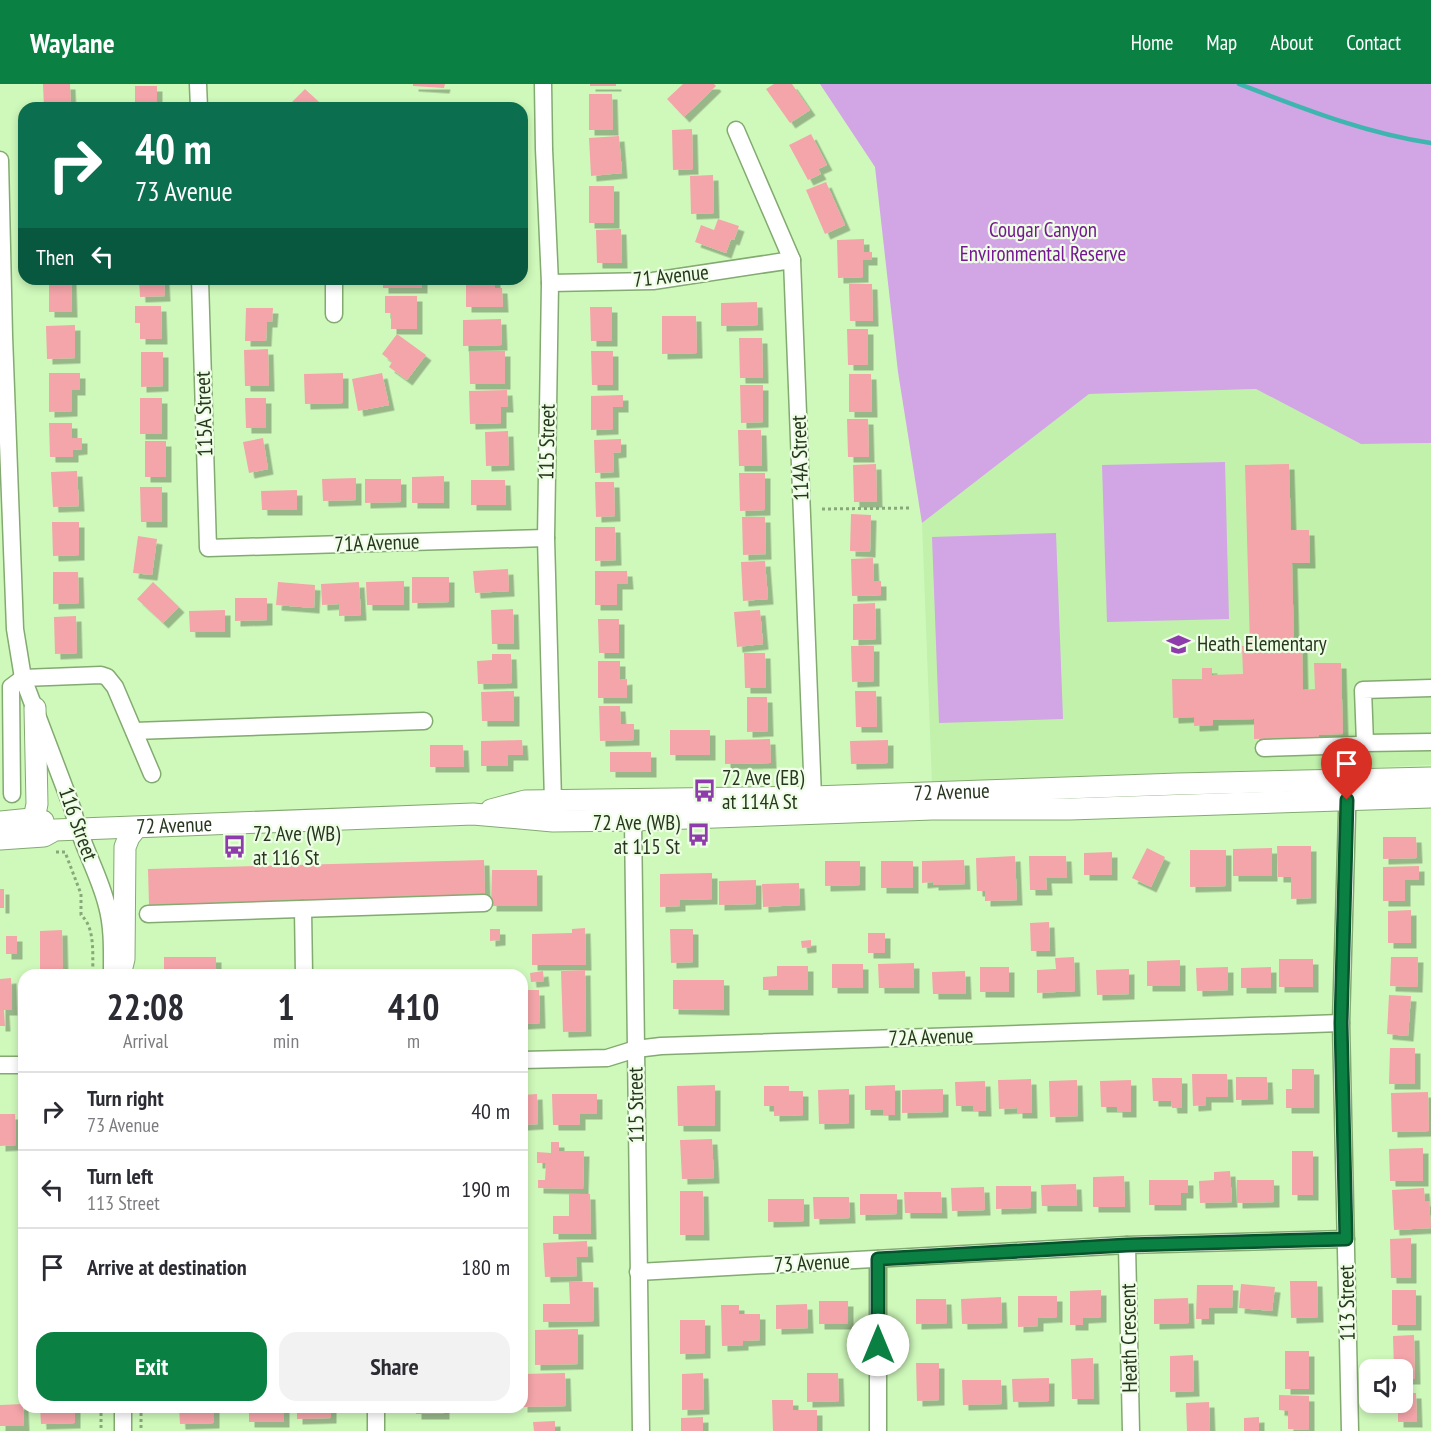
<!DOCTYPE html>
<style>
:root{--surface:#fff;--page:#f2f2f3;--text:#2b2b33;--muted:#7c7c81;--line:#e1e1e2;--accent:#0b8043}
body{margin:0;font-family:"PT Sans Narrow",sans-serif;background:var(--page);color:var(--text);height:100vh;display:flex;flex-direction:column;font-size:22px;white-space:nowrap}
*{box-sizing:border-box;margin:0}
p{font-size:20px;color:var(--muted)}
.icon{flex:none;width:33px;height:33px;fill:none;stroke:currentColor;stroke-width:2;stroke-linecap:round;stroke-linejoin:round}
.map{position:relative;flex:1;overflow:hidden}
.drawer{position:absolute;left:18px;top:885px;width:510px;height:444px;display:flex;flex-direction:column;background:var(--surface);border-radius:18px;box-shadow:0 3px 9px #0003}
.drawer>*{flex:none}
.guide{position:absolute;left:18px;top:18px;width:510px;height:183px;border-radius:18px;box-shadow:0 3px 9px #0003;background:#0b6e4f;color:#fff;overflow:hidden}
.buttons{position:absolute;left:1359px;top:1275px;display:grid;gap:12px}
.buttons a{display:grid;place-items:center;width:54px;height:54px;border-radius:12px;background:var(--surface);box-shadow:0 3px 9px #0003;font-size:30px}
.pin{position:absolute;display:grid;place-items:center;width:51px;height:51px;color:#fff;margin:-62px -26px;border-radius:50% 50% 50% 0;rotate:-45deg;box-shadow:0 0 6px #0007}
.pin .icon{rotate:45deg}
.me{position:absolute;width:66px;margin:-33px;rotate:0deg;stroke-linejoin:round;filter:drop-shadow(0 0 4px #0008)}
.turn{display:flex;align-items:center;gap:21px;height:126px;padding:0 18px;font-size:27px}
.turn .icon{width:78px;height:78px;stroke-width:2.5}
.turn b{display:block;font-size:42px;line-height:51px}
.then{display:flex;align-items:center;height:57px;padding:0 18px;background:#0003;gap:12px;font-size:22px}
.eta{display:flex;justify-content:space-evenly;align-items:center;height:102px;text-align:center}
.eta b{font-size:36px;font-weight:800;line-height:42px}
.cta{display:flex;gap:12px;margin-top:auto;padding:12px 18px}
.cta a{flex:1;height:69px;border-radius:18px;background:var(--accent);color:#fff;font-size:24px;font-weight:800;line-height:69px;text-align:center}
.cta a+a{background:var(--page);color:var(--text)}
ul{padding:0;list-style:none}
li{display:flex;align-items:center;gap:18px;height:78px;padding:0 18px;border-top:2px solid var(--line)}
li div{flex:1}
li b{display:block;font-size:22px}
li em{font-style:normal}
header{display:flex;align-items:center;gap:36px;box-sizing:border-box;height:84px;padding:0 30px;background:var(--accent);color:#fff}
header strong{font-size:28px}
nav{display:flex;gap:33px;margin-inline-start:auto;font-size:21px}
.map>svg:first-child{display:block}
</style>
<header>
<strong>Waylane</strong>
<nav><a>Home</a><a>Map</a><a>About</a><a>Contact</a></nav>
</header>
<div class="map">
<svg width="1431" height="1347" viewBox="0 0 1431 1347">
<defs>
<filter id="shadow"><feDropShadow dx="5.5" dy="5.5" stdDeviation="0" flood-color="#0004"/></filter>
</defs>
<rect width="100%" height="100%" fill="#cff9bb"/>
<!-- built -->
<path fill="#c2f1ac" d="M1256,305L1361,360L1431,359V681L932,701L922,439L1089,310Z"/>
<!-- green -->
<g fill="#d2a5e5">
<path d="M820,0H1431V359L1361,360L1256,305L1089,310L922,439L898,288L875,83Z"/>
<path d="M1225,378L1229,535L1107,538L1102,381Z"/>
<path d="M1056,449L1063,635L939,639L932,453Z"/>
</g>
<g fill="none" stroke-linecap="round" stroke-linejoin="round">
<!-- stream -->
<path stroke="#3eb5ae" stroke-width="4.5" d="M1239,0C1302,24 1364,49 1431,59"/>
</g>
<!-- building -->
<g fill="#f4a5a9" filter="url(#shadow)">
<path d="M43,0H70L71,24H44Z"/>
<path d="M413,0H445L444,4L413,2Z"/>
<rect x="590" y="0" width="26" height="2"/>
<path d="M683,0H714L716,2L684,33L667,15Z"/>
<path d="M774,0H792L810,26L790,39L766,5Z"/>
<rect x="135" y="2" width="22" height="22"/>
<path d="M305,5L321,20L317,24H286Z"/>
<path d="M589,10H612L613,46H589Z"/>
<path d="M692,45L693,85L673,86L672,46Z"/>
<path d="M811,50L827,81L818,85L821,90L808,96L789,61Z"/>
<path d="M619,52L622,89L591,92L589,54Z"/>
<path d="M713,91L714,129L691,130L690,92Z"/>
<path d="M826,98L845,141L825,150L806,106Z"/>
<rect x="589" y="102" width="25" height="37"/>
<path d="M718,135L739,142L734,156L731,155L726,169L695,158L701,141L714,146Z"/>
<path d="M621,145L622,179H597L596,146Z"/>
<path d="M864,155V168H872V176H863V193L838,194L837,156Z"/>
<path d="M49,195H71L72,228H49Z"/>
<path d="M139,195H164L165,212L140,213Z"/>
<rect x="383" y="195" width="39" height="9"/>
<path d="M466,195H495V204H502L503,223H466Z"/>
<path d="M849,200H872L873,237H850Z"/>
<path d="M385,212H417V245H391V229H385Z"/>
<path d="M757,218L758,241L721,242V219Z"/>
<path d="M135,222H161L162,255H140V239H135Z"/>
<path d="M590,223H612V257H591Z"/>
<path d="M246,224H273L272,238H267L266,257H245Z"/>
<path d="M662,232H696L697,269L662,270Z"/>
<path d="M501,235L502,261L463,262V236Z"/>
<path d="M75,241V274L47,275L46,242Z"/>
<path d="M847,245H868V281H848Z"/>
<path d="M397,250L426,271L407,296L389,283L392,278L382,270Z"/>
<path d="M739,254H762L763,294H740Z"/>
<path d="M268,265L269,302H245L244,266Z"/>
<path d="M469,267H505V300H470Z"/>
<path d="M591,267H613V301H592Z"/>
<path d="M141,268H163V302L141,303Z"/>
<path d="M49,289H80V306H72V327L49,328Z"/>
<path d="M343,289V319L305,320L304,290Z"/>
<path d="M382,289L389,321L358,327L352,295Z"/>
<path d="M849,290H871L872,328H849Z"/>
<path d="M740,301H763V338L741,339Z"/>
<path d="M507,306L508,323H501V339L470,340L469,307Z"/>
<path d="M623,311V323H613V345L591,346V312Z"/>
<rect x="140" y="314" width="22" height="36"/>
<path d="M245,314H266V344H246Z"/>
<path d="M847,335H868L869,373H848Z"/>
<path d="M49,339H72V354H82V365L73,366V373H50Z"/>
<path d="M738,346H761L762,382H739Z"/>
<path d="M508,347L509,381L486,382L485,348Z"/>
<path d="M263,354L268,385L249,389L243,358Z"/>
<path d="M621,355V368L613,369L614,388L595,389L594,356Z"/>
<rect x="145" y="357" width="21" height="36"/>
<path d="M876,380L877,418H854L853,381Z"/>
<path d="M1289,380L1291,446H1309L1310,479H1292L1294,560H1302L1303,606L1315,605L1314,579H1341L1343,650L1319,651V653L1254,655V635L1213,636V641L1194,642V633L1173,634L1172,595H1202V584H1212V591L1243,590L1242,562H1250L1245,381Z"/>
<path d="M77,387L79,422L53,423L51,388Z"/>
<path d="M739,389H765V426L740,427Z"/>
<path d="M444,392V419H412V393Z"/>
<path d="M356,394V416L323,417L322,395Z"/>
<path d="M365,395H401V418L365,419Z"/>
<path d="M471,396H505L506,421H471Z"/>
<path d="M595,398H614L615,432L596,433Z"/>
<path d="M140,403H162V438H141Z"/>
<path d="M297,406V426H262L261,407Z"/>
<path d="M851,430L871,431L870,468L850,467Z"/>
<path d="M742,433H765L766,470L743,471Z"/>
<path d="M52,438H79V471L53,472Z"/>
<path d="M595,443H615L616,476L595,477Z"/>
<path d="M138,452L157,455L152,491L133,489Z"/>
<path d="M873,474L874,497H881V511L852,512L851,475Z"/>
<path d="M765,477L768,515L743,517L741,478Z"/>
<path d="M508,485L509,507L475,509L473,487Z"/>
<path d="M595,487H627L628,500H617V521H595Z"/>
<path d="M53,488H78L79,519L53,520Z"/>
<path d="M412,493H449V518L412,519Z"/>
<path d="M404,497V521H367L366,498Z"/>
<path d="M153,498L179,523L163,539L137,515Z"/>
<path d="M278,498L315,501L314,524L276,521Z"/>
<path d="M359,498L361,531L339,532V520L322,521L321,500Z"/>
<path d="M235,514H267V536L235,537Z"/>
<path d="M875,519L876,555L853,556V520Z"/>
<path d="M513,525L514,560H492L491,526Z"/>
<path d="M225,526V548H190L189,527Z"/>
<path d="M760,526L763,560L737,563L734,528Z"/>
<path d="M76,532L77,569L55,570L54,533Z"/>
<path d="M598,535H619V569H599Z"/>
<path d="M851,562H874V597L852,598Z"/>
<path d="M744,569H765L766,604H745Z"/>
<path d="M492,570H511L512,599L478,600L477,577L492,576Z"/>
<path d="M598,577H620V596L627,595V614H598Z"/>
<path d="M514,607V637H482L481,608Z"/>
<path d="M855,607H876L877,643H856Z"/>
<path d="M747,613H767L768,647L747,648Z"/>
<path d="M599,622H620L621,640H634V656L600,657Z"/>
<rect x="670" y="646" width="40" height="25"/>
<path d="M770,655L771,679L725,680V656Z"/>
<path d="M522,656L523,671H508V682H481V657Z"/>
<path d="M888,656V679L851,680L850,657Z"/>
<path d="M430,661H463L464,683H430Z"/>
<rect x="610" y="668" width="41" height="20"/>
<path d="M1383,753H1416L1417,774L1383,775Z"/>
<path d="M1277,762H1311V814L1291,815V793H1278Z"/>
<path d="M1147,764L1165,773L1151,803L1132,794Z"/>
<path d="M1272,764V792H1233V765Z"/>
<path d="M1190,766H1226V802L1190,803Z"/>
<path d="M1112,768V791H1084V769Z"/>
<path d="M1015,772L1017,816L985,817V807H977L976,774Z"/>
<path d="M1029,772H1066L1067,794H1046L1047,806H1030Z"/>
<path d="M484,776L485,812L149,821L148,785Z"/>
<path d="M964,776L965,800L933,801V798L922,799V777Z"/>
<path d="M825,777H860V801L825,802Z"/>
<rect x="881" y="777" width="32" height="27"/>
<path d="M1419,782V796H1405V817H1383V783Z"/>
<path d="M492,786H537V822H491Z"/>
<path d="M712,789V815L680,816V822L660,823V790Z"/>
<path d="M756,796V820L719,821V797Z"/>
<path d="M799,799L800,821L763,823L762,800Z"/>
<rect x="0" y="805" width="4" height="19"/>
<path d="M1411,826V859H1388V827Z"/>
<path d="M1049,838L1050,867H1031L1030,839Z"/>
<path d="M585,844L586,881H532V850L572,849V845Z"/>
<path d="M490,845H500V856L490,857Z"/>
<path d="M670,845H693V878L671,879Z"/>
<path d="M62,846L63,891H40V847Z"/>
<rect x="868" y="849" width="17" height="20"/>
<rect x="6" y="852" width="11" height="18"/>
<path d="M811,856V863L802,864L801,857Z"/>
<rect x="164" y="873" width="52" height="18"/>
<path d="M1074,873L1075,907L1037,909V886L1056,885L1055,874Z"/>
<path d="M1391,873H1418L1417,903L1390,902Z"/>
<rect x="1279" y="875" width="34" height="28"/>
<path d="M1180,876V902H1147V877Z"/>
<path d="M914,879V904H879L878,880Z"/>
<rect x="832" y="880" width="31" height="24"/>
<path d="M777,882H808V906H763V893L777,892Z"/>
<rect x="980" y="883" width="29" height="25"/>
<path d="M1228,883V906L1197,907L1196,884Z"/>
<path d="M1271,883V904H1241V884Z"/>
<path d="M1129,885V910L1097,911L1096,886Z"/>
<path d="M585,886L586,947L563,948L561,887Z"/>
<path d="M543,887L544,897L531,898L530,889Z"/>
<path d="M965,887L966,910H933L932,888Z"/>
<path d="M11,894L12,926H4L5,942H0V895Z"/>
<path d="M673,896H724V926L673,925Z"/>
<path d="M522,906H539L540,939L522,940Z"/>
<path d="M1389,911L1411,912L1408,952L1387,950Z"/>
<path d="M1390,964H1415V1000H1389Z"/>
<path d="M1292,985H1314V1024H1286V1005H1292Z"/>
<path d="M1192,990H1227L1228,1013H1206V1021L1193,1022Z"/>
<path d="M1236,993H1267L1268,1015L1236,1016Z"/>
<path d="M1152,994H1182V1024H1172L1171,1017H1153Z"/>
<path d="M1031,995L1032,1029H1017V1024L999,1025L998,996Z"/>
<path d="M1077,996L1078,1032L1050,1033L1049,997Z"/>
<path d="M1131,996V1028H1117V1023H1101L1100,997Z"/>
<path d="M985,997L986,1027H973V1022H956L955,998Z"/>
<path d="M715,1001V1042H678L677,1002Z"/>
<path d="M895,1001V1031H883V1026H865V1002Z"/>
<path d="M764,1002H789V1007H803V1031L774,1032V1022H764Z"/>
<path d="M849,1005V1039L819,1040L818,1006Z"/>
<path d="M943,1005V1028L902,1029V1006Z"/>
<path d="M1428,1008L1429,1047L1392,1048L1391,1009Z"/>
<path d="M537,1010L538,1040L522,1041V1011Z"/>
<path d="M552,1010H597V1030H580V1041H553Z"/>
<path d="M0,1030H15L16,1061L0,1062Z"/>
<path d="M712,1055L714,1094L682,1095L680,1056Z"/>
<path d="M551,1058H559V1067H584L583,1105L538,1104V1096H545L546,1079H537V1068L551,1069Z"/>
<path d="M1423,1064V1097H1390L1389,1065Z"/>
<rect x="1292" y="1067" width="21" height="44"/>
<path d="M1230,1087L1232,1118L1200,1119L1199,1097L1214,1096V1088Z"/>
<path d="M1124,1092L1125,1123H1093V1093Z"/>
<path d="M1149,1096H1188V1109H1181V1121H1149Z"/>
<path d="M1237,1096H1274V1118L1237,1119Z"/>
<path d="M1076,1100L1077,1122H1042L1041,1101Z"/>
<path d="M996,1102H1031V1124L996,1125Z"/>
<path d="M984,1103L985,1126L952,1127L951,1104Z"/>
<path d="M1424,1104L1425,1117H1429L1431,1144L1394,1146L1392,1106Z"/>
<path d="M680,1107H703L704,1151H680Z"/>
<path d="M904,1108H941L942,1129H905Z"/>
<path d="M569,1110H590L591,1150H553V1132H569Z"/>
<path d="M860,1110H897V1130L860,1131Z"/>
<path d="M813,1113H849L850,1134L814,1135Z"/>
<path d="M768,1115H804V1137L768,1138Z"/>
<path d="M1411,1154V1194H1391L1390,1155Z"/>
<path d="M587,1157L588,1173H576L577,1192L545,1193L543,1159Z"/>
<path d="M1290,1197H1317L1318,1233L1291,1234Z"/>
<path d="M569,1198H593L594,1237L543,1238V1220H570Z"/>
<path d="M1241,1200L1275,1203L1272,1227L1239,1224Z"/>
<path d="M1197,1201H1233L1232,1224H1209V1235H1196Z"/>
<path d="M1101,1206V1233L1083,1234V1241H1070V1207Z"/>
<rect x="1392" y="1206" width="24" height="35"/>
<path d="M1018,1212H1057V1233L1038,1234V1242L1018,1243Z"/>
<path d="M1001,1213L1002,1239L962,1240L961,1215Z"/>
<path d="M1188,1214L1189,1239L1154,1240V1215Z"/>
<path d="M916,1215H946L947,1239L916,1240Z"/>
<rect x="819" y="1217" width="29" height="23"/>
<path d="M807,1220L808,1244L776,1245V1221Z"/>
<path d="M721,1221H739V1230H760V1256L743,1257V1261L722,1262Z"/>
<path d="M680,1236H705V1269L680,1270Z"/>
<path d="M578,1245V1280L535,1281V1246Z"/>
<path d="M1414,1251L1415,1295H1402V1286H1394L1393,1252Z"/>
<rect x="1285" y="1267" width="24" height="38"/>
<path d="M1193,1271L1194,1307L1170,1308V1272Z"/>
<path d="M1093,1274L1094,1315H1072L1071,1275Z"/>
<path d="M916,1279H939V1316L917,1317Z"/>
<path d="M565,1289L566,1322L522,1323V1290Z"/>
<path d="M703,1289L704,1325L682,1326V1290Z"/>
<path d="M807,1289H838L839,1317L807,1318Z"/>
<path d="M1049,1294V1317L1013,1318L1012,1295Z"/>
<path d="M962,1296H1001L1002,1320L963,1321Z"/>
<path d="M1402,1309H1416L1417,1338H1398V1318H1402Z"/>
<path d="M1279,1311L1309,1312V1346L1288,1345V1327L1279,1326Z"/>
<path d="M772,1316H793V1326H817V1347H773Z"/>
<path d="M1209,1318L1210,1347H1187L1186,1319Z"/>
<path d="M23,1320L24,1342H0V1321Z"/>
<path d="M40,1323H75V1339L41,1340Z"/>
<path d="M179,1323H214V1339L180,1340Z"/>
<rect x="249" y="1323" width="35" height="15"/>
<path d="M297,1323H331V1334L297,1335Z"/>
<rect x="416" y="1323" width="28" height="7"/>
<path d="M703,1333V1347H681V1334Z"/>
<path d="M1259,1333V1347H1244V1334Z"/>
<path d="M555,1337V1347H534L533,1338Z"/>
</g>
<g fill="none" stroke-linecap="round" stroke-linejoin="round">
<defs>
<g id="minor">
<path d="M198,0L199,24"/>
<path d="M543,0L544,65L550,199L546,454L553,717"/>
<path d="M736,46L792,176L813,713"/>
<path d="M0,76L4,252L15,545L23,594L73,726C80,759 99,789 107,822C113,844 112,868 112,891"/>
<path d="M200,195L208,464L546,454"/>
<path d="M550,199L653,197L792,176"/>
<path d="M334,230V195"/>
<path d="M134,647L424,637"/>
<path d="M1365,659L1363,606L1431,604"/>
<path d="M1264,664L1358,661"/>
<path d="M12,710L11,603L23,594L101,591L107,593L115,603L152,690"/>
<path d="M303,825L304,891"/>
<path d="M148,830L484,819"/>
<path d="M522,976L607,974L636,965L661,962L1341,939"/>
<path d="M0,981H24"/>
<path d="M1127,1161L1131,1347"/>
<path d="M878,1175V1347"/>
<path d="M638,1188L1127,1161L1346,1155"/>
<path d="M123,1323V1347"/>
<path d="M376,1323V1347"/>
<path d="M641,1347L633,736L644,730"/>
<path d="M1350,1347L1341,939L1348,695L1350,676L1358,661L1365,659L1431,658"/>
</g>
<g id="major">
<path id="s1" d="M491,726L525,717L813,713L1178,700L1431,694"/>
<path d="M31,735L35,730L37,720L35,624"/>
<path d="M0,738L31,735L43,737"/>
<path id="s2" d="M0,755L44,752L55,746L473,730L553,737L633,736L932,725H1070L1431,713"/>
<path d="M120,891L124,875L125,763L129,753L136,744"/>
</g>
</defs>
<!-- minor casing -->
<use href="#minor" stroke="#83aa70" stroke-width="19"/>
<!-- major casing -->
<use href="#major" stroke="#83aa70" stroke-width="23"/>
<!-- path -->
<g stroke="#89a87a" stroke-width="3" stroke-dasharray="3 3" stroke-linecap="butt">
<path d="M822,425L909,424"/>
<path d="M56,768H65L81,810V831C96,844 92,872 93,891"/>
<path d="M101,1323V1347"/>
<path d="M141,1323V1347"/>
</g>
<!-- minor -->
<use href="#minor" stroke="#fff" stroke-width="16"/>
<!-- major -->
<use href="#major" stroke="#fff" stroke-width="21"/>
</g>
<g fill="none" stroke-linecap="round" stroke-linejoin="round">
<defs>
<path id="route" d="M878,1261V1175L1127,1161L1346,1155L1341,939L1347,716"/>
</defs>
<!-- route casing -->
<use href="#route" stroke="#07532c" stroke-width="15"/>
<!-- route -->
<use href="#route" stroke="#0b8043" stroke-width="10"/>
</g>
<!-- icons -->
<defs>
<symbol id="school-bare" viewBox="-9 -9 18 18"><path d="M0-5L7-2L0 1L-7-2ZM-4 1L0 2.5L4 1V4Q0 6-4 4Z" fill="#8e3cab" stroke="#edfee5" stroke-width="2.5" paint-order="stroke"/></symbol>
<symbol id="bus-bare" viewBox="-9 -9 18 18"><path d="M-5-6H5V4H4V6H2V4H-2V6H-4V4H-5ZM-3.5-4V0h7V-4ZM-3.5 1.2v1.5H-2V1.2ZM2 1.2v1.5H3.5V1.2Z" fill="#8e3cab" stroke="#edfee5" stroke-width="2.5" paint-order="stroke"/></symbol>
</defs>
<g fill-rule="evenodd">
<use href="#school-bare" x="1162" y="544" width="33" height="33"/>
<use href="#bus-bare" x="688" y="690" width="33" height="33"/>
<use href="#bus-bare" x="682" y="734" width="33" height="33"/>
<use href="#bus-bare" x="218" y="746" width="33" height="33"/>
</g>
<g text-anchor="middle" stroke-width="4.5" stroke-linejoin="round" paint-order="stroke">
<!-- park labels -->
<g font-size="21" fill="#771795" stroke="#edfee5">
<text x="1043" y="153">Cougar Canyon<tspan x="1043" dy="24">Environmental Reserve</tspan></text>
</g>
<!-- street labels -->
<g font-size="21" fill="#27371f" stroke="#edfee5">
<text transform="translate(671 192) rotate(-6)" y="7">71 Avenue</text>
<text transform="translate(204 330) rotate(-92)" y="7">115A Street</text>
<text transform="translate(547 358) rotate(-89)" y="7">115 Street</text>
<text transform="translate(800 374) rotate(-92)" y="7">114A Street</text>
<text transform="translate(377 459) rotate(-2)" y="7">71A Avenue</text>
<text dy="7" stroke="none"><textPath href="#s1" startOffset="462">72 Avenue</textPath></text>
<text transform="translate(78 740) rotate(70)" y="7">116 Street</text>
<text dy="7" stroke="none"><textPath href="#s2" startOffset="176">72 Avenue</textPath></text>
<text transform="translate(931 953) rotate(-2)" y="7">72A Avenue</text>
<text transform="translate(636 1021) rotate(-91)" y="7">115 Street</text>
<text transform="translate(812 1179) rotate(-3)" y="7">73 Avenue</text>
<text transform="translate(1347 1219) rotate(-91)" y="7">113 Street</text>
<text transform="translate(1129 1254) rotate(-91)" y="7">Heath Crescent</text>
</g>
<!-- poi labels -->
<g font-size="21" fill="#27371f" stroke="#edfee5" text-anchor="start">
<text x="1197" y="567">Heath Elementary</text>
<text x="722" y="701">72 Ave (EB)<tspan x="722" dy="24">at 114A St</tspan></text>
<text x="680" y="746" text-anchor="end">72 Ave (WB)<tspan x="680" dy="24">at 115 St</tspan></text>
<text x="253" y="757">72 Ave (WB)<tspan x="253" dy="24">at 116 St</tspan></text>
</g>
</g>
</svg>
<div class="buttons">
<a><svg class="icon" aria-label="sound" viewBox="0 0 24 24"><path d="M4 9h4l5-4v14l-5-4H4zM17 9q2 3 0 6"/></svg></a>
</div>
<div class="pin" style="left:1347px;top:716px;background:#d93025"><svg class="icon" aria-label="arrive" viewBox="0 0 24 24"><path d="M6 21V4h12l-3 4 3 4H6"/></svg></div>
<svg class="me" style="left:878px;top:1261px" viewBox="-20 -20 40 40"><circle r="19" fill="#fff"/><path d="M0-13L10 11 0 6-10 11z" fill="#0b8043"/></svg>
<div class="guide">
<div class="turn"><svg class="icon" aria-label="right" viewBox="0 0 24 24"><path d="M7 20v-9h11M14 6l5 5-5 5"/></svg><div><b>40 m</b>73 Avenue</div></div>
<div class="then">Then<svg class="icon" aria-label="left" viewBox="0 0 24 24"><path d="M17 20v-9H6M10 6l-5 5 5 5"/></svg></div>
</div>
<section class="drawer">
<div class="eta">
<div><b>22:08</b><p>Arrival</p></div>
<div><b>1</b><p>min</p></div>
<div><b>410</b><p>m</p></div>
</div>
<ul>
<li><svg class="icon" aria-label="right" viewBox="0 0 24 24"><path d="M7 20v-9h11M14 6l5 5-5 5"/></svg><div><b>Turn right</b><p>73 Avenue</p></div><em>40 m</em></li>
<li><svg class="icon" aria-label="left" viewBox="0 0 24 24"><path d="M17 20v-9H6M10 6l-5 5 5 5"/></svg><div><b>Turn left</b><p>113 Street</p></div><em>190 m</em></li>
<li><svg class="icon" aria-label="arrive" viewBox="0 0 24 24"><path d="M6 21V4h12l-3 4 3 4H6"/></svg><div><b>Arrive at destination</b></div><em>180 m</em></li>
</ul>
<div class="cta"><a>Exit</a><a>Share</a></div>
</section>
</div>
